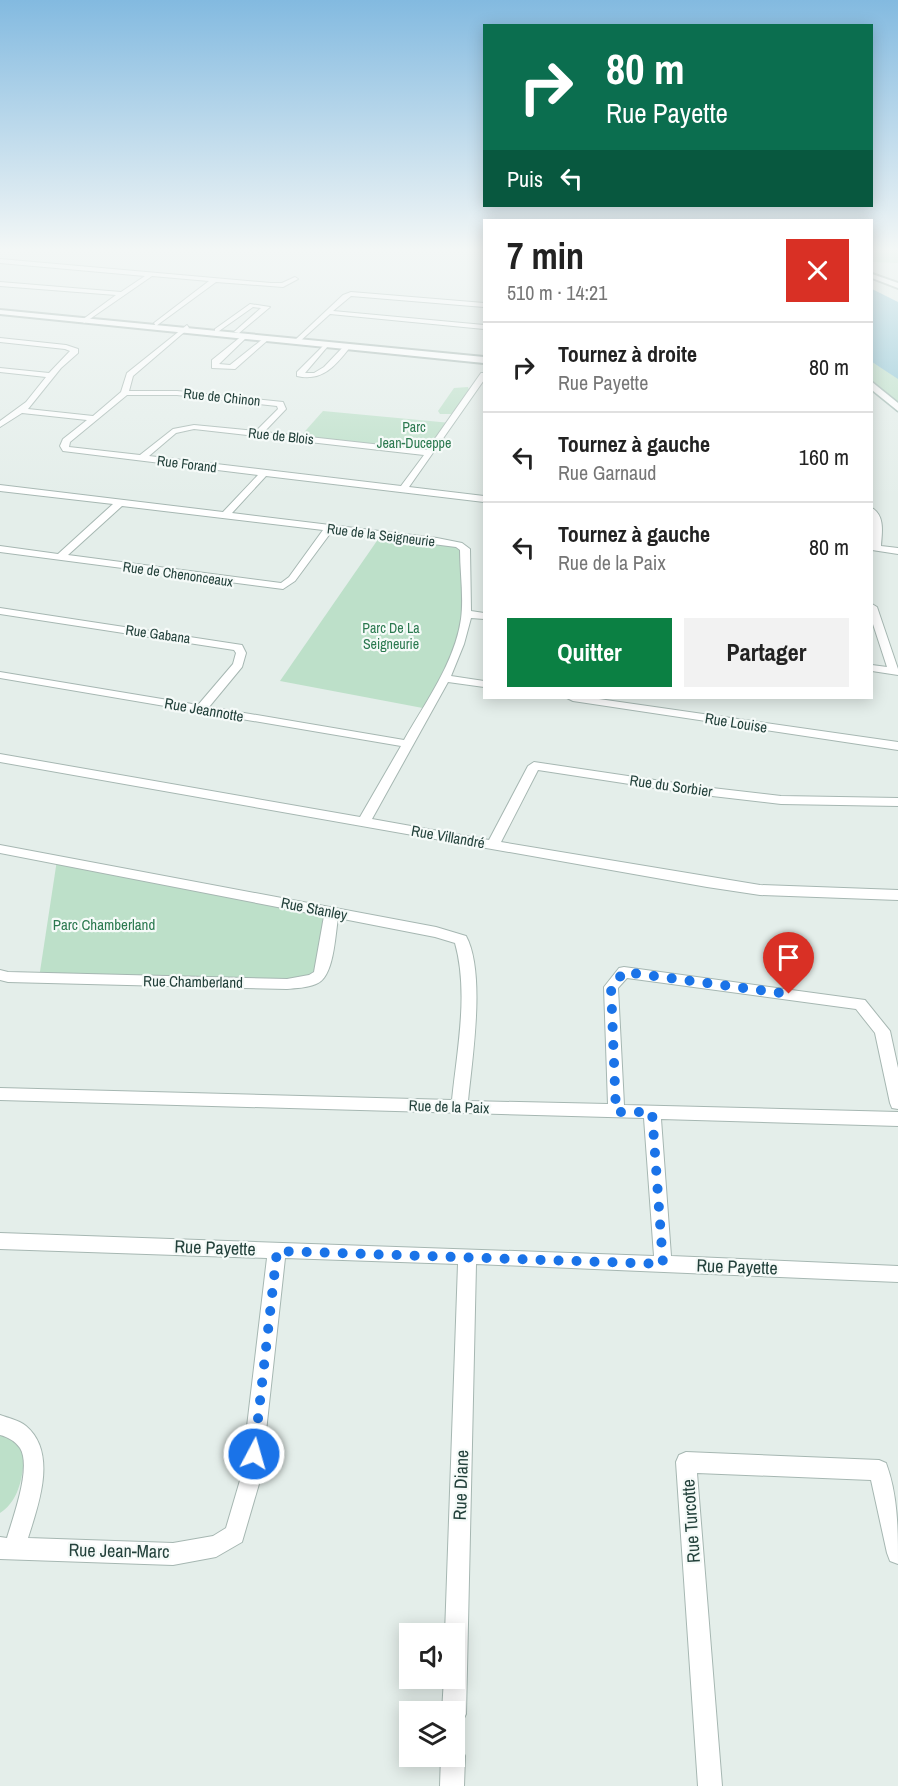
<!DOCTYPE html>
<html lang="fr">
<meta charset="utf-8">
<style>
:root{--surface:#fff;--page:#f2f2f2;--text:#222;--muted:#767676;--line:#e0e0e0;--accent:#0b8043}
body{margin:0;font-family:"Archivo Narrow",sans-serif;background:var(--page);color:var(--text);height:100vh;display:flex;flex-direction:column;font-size:22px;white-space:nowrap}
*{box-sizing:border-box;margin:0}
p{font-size:20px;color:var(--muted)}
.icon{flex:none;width:33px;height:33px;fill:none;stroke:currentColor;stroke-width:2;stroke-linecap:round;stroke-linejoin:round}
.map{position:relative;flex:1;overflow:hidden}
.panel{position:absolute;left:483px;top:219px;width:390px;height:480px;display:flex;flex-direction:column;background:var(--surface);border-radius:0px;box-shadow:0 3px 15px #0003}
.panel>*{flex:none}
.hud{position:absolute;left:483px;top:24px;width:390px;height:183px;border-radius:0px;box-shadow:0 3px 15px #0003;background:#0b6e4f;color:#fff;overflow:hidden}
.tools{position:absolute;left:399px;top:1623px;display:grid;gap:12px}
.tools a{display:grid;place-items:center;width:66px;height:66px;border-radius:0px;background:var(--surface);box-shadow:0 3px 15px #0003;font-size:30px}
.pin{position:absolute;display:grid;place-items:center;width:51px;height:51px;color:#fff;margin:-62px -26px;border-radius:50% 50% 50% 0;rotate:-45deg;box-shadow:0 0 6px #0007}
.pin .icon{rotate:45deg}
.me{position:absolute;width:66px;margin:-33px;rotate:6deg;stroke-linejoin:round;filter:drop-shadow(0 0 4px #0008)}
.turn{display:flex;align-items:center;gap:21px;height:126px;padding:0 24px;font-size:27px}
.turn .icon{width:78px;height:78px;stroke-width:2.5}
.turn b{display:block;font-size:42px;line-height:51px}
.then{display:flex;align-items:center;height:57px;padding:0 24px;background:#0003;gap:12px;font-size:22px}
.round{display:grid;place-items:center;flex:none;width:63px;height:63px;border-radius:0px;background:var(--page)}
.summary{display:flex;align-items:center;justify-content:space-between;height:102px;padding:0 24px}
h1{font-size:36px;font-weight:800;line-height:45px}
.button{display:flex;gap:12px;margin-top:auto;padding:12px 24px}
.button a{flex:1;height:69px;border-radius:0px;background:var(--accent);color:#fff;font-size:24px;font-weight:800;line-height:69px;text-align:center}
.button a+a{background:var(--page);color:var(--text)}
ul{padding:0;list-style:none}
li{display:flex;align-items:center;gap:18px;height:90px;padding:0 24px;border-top:2px solid var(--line)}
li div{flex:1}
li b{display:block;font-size:22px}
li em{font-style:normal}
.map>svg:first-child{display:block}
</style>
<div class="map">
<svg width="898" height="1786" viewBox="0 0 898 1786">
<rect width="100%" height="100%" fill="#e4eeea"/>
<!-- green -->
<g fill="#bde0c9">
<path d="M872,248H898V263L872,262Z"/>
<path d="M872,362L898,378V408L872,385Z"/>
<path d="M468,387L469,390L452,414H440L438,411L454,388Z"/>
<path d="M323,411L451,423L430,453L299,438Z"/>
<path d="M381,535L438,541L464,549L466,621L428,709L280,681Z"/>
<path d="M57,860L332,913L312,980L39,978Z"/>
<path d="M0,1431L26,1449C22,1472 22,1499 0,1513Z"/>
</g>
<!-- water -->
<path fill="#8bc4d5" d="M872,289L898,302V379L872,362Z"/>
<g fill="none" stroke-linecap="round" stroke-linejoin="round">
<defs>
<g id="minor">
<path d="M0,259L271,283H282L295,277L298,279L283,287L216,282L156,326L154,323L209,281L152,276L84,323L82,320L116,295L0,286V282L121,292L145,276L0,263Z"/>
<path d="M351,292L484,303V307L351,296L333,311L484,325V329L330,314L298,343H294V341L343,295Z"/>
<path d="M250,304L270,307L239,333L234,332L261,308L253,307L219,331H215V329Z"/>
<path d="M187,325L189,328L133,376L129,391H177L283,402L286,409L264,432L427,450L481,373H484V380L409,487L484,496V502L266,476L232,513L437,538L462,543L470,549L471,611L484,613V619L471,618L464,644L451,676L484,681V687L448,682L372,819L489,840L528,766L534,762L695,786L781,796L898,798V806L781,804L695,794L538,770L501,842L760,885L898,890V900L760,895L707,887L0,762V754L360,817L401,746L0,678V672L198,705L233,664L236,653L234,650L0,614V608L242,645L246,653L242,667L209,707L404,740C425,703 455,662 461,619C464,597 460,572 460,550L456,547L332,531L295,581L283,589L0,552V546L58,554L113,504L0,491V485L223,512L258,475L63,451L60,446L63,439L87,420L22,413L0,427V421L26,402L46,377L0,372V368L49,373L70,351L65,349L0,342V338L66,345L78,349V353L61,368L28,409L93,416L121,392L127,373ZM127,395H177L277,406L278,409L256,431L194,425L173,429L140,455L69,447L70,442ZM194,429L424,455L401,486L149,456L176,433ZM122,506L323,530L289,577L281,583L68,555Z"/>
<path d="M243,335L248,336L219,364L230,365L264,338L269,339L235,369L212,368V360Z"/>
<path d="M326,343L328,344V346L305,373H314L324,367L345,345L351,346C336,365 323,382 297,376V372Z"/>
<path d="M872,508C885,516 882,532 881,546L898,548V554L872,550Z"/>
<path d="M872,604L877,607L898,669V675L872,671V665L887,667L872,621Z"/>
<path d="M567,698H592L898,742V750L573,701Z"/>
<path d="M0,845L436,927L466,936C486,973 472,1059 468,1101L608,1104L604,987L619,968L624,967L865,1000L890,1031L898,1068V1109L892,1108L890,1103L875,1033L856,1009L627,978L618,988L624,1105L898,1112V1126L661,1119L671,1256L898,1266V1282L476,1264L466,1714L462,1722L454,1725V1712H442L444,1678H454V1634H445L458,1264L285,1258L261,1477L242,1542L216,1557L173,1565L0,1559V1537L7,1538C13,1517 32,1467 20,1448C15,1441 8,1437 0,1435V1415C8,1418 19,1420 26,1426C58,1453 38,1506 28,1538L173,1543L213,1536L226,1528L241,1477L267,1258L0,1249V1233L654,1256L644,1118L0,1100V1088L452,1100C457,1050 469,993 455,943L435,937L338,918C335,936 334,978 316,984C307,988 296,988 287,989L8,982L0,980V970L8,972L287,979L309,975L314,972L324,916L0,853Z"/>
<path d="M686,1452L879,1460L886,1463C898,1495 898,1529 898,1564L890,1561L887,1553L871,1480L697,1473L722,1786H698L676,1462L679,1455Z"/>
<path d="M454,1745L461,1748L465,1756L464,1786H440L441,1756H454Z"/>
</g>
<g id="tertiary">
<path d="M872,274L898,283V288L872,278Z"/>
<path d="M0,310L484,357V363L0,314Z"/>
</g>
<path id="secondary" d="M872,382L898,403V411L872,390Z"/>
</defs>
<!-- minor casing -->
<use href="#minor" stroke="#a6b7b2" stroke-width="2"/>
<!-- tertiary casing -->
<use href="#tertiary" stroke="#a6b7b2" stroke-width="4"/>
<!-- secondary casing -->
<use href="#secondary" stroke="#a2bab3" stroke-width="3"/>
<!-- minor -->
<use href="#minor" fill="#fff" fill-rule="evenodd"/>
<!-- tertiary -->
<use href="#tertiary" fill="#fff" fill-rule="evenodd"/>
<!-- secondary -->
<use href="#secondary" fill="#fff" fill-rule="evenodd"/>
</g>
<!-- sky -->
<linearGradient id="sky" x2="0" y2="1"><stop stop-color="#83bae0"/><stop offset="0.5" stop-color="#f3f7f6"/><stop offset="1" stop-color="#f3f7f6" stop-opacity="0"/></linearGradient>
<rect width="898" height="498" fill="url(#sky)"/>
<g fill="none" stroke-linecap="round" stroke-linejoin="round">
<!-- route -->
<path stroke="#1a73e8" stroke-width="10" stroke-dasharray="0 18" d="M254,1454L277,1251L663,1264L652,1112H616L611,987L624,972L789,994"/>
</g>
<g text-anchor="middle" stroke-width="4.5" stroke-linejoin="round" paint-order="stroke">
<!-- far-street labels -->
<g font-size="14" fill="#23413b" stroke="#f5faf8">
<text transform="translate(222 397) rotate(6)" y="5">Rue de Chinon</text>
<text transform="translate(281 436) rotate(6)" y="5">Rue de Blois</text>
<text transform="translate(187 464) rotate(7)" y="5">Rue Forand</text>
<text transform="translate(381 535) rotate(7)" y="5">Rue de la Seigneurie</text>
<text transform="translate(178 574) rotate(8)" y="5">Rue de Chenonceaux</text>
<text transform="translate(158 634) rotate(8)" y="5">Rue Gabana</text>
</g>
<!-- far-park labels -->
<g font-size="14" fill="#2b794f" stroke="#f5faf8">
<text x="414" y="432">Parc<tspan x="414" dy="16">Jean-Duceppe</tspan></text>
<text x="391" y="633">Parc De La<tspan x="391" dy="16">Seigneurie</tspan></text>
</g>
<!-- street labels -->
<g font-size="15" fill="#23413b" stroke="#f5faf8">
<text transform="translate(204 710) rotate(10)" y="5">Rue Jeannotte</text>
<text transform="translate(736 723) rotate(9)" y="5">Rue Louise</text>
<text transform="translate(671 786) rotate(8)" y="5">Rue du Sorbier</text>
<text transform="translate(448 837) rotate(10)" y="5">Rue Villandré</text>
<text transform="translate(314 909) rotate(11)" y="5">Rue Stanley</text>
<text transform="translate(193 982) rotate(1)" y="5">Rue Chamberland</text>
<text transform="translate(449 1107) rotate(2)" y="5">Rue de la Paix</text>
</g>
<!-- park labels -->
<g font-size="15" fill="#2b794f" stroke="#f5faf8">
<text x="104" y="930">Parc Chamberland</text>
</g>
<!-- near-street labels -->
<g font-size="18" fill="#23413b" stroke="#f5faf8">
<text transform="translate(215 1248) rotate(2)" y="6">Rue Payette</text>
<text transform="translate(737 1267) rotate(2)" y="6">Rue Payette</text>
<text transform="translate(461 1485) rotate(-88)" y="6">Rue Diane</text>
<text transform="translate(691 1521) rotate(-94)" y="6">Rue Turcotte</text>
<text transform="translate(119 1551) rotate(1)" y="6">Rue Jean-Marc</text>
</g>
</g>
</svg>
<div class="tools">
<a><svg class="icon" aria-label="sound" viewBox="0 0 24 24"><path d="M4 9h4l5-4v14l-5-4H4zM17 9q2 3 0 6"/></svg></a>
<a><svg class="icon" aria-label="layers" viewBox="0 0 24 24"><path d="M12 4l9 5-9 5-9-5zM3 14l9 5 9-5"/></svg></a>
</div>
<div class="pin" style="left:789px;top:994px;background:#d93025"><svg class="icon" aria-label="arrive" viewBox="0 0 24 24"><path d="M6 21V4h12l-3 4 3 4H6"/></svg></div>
<svg class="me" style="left:254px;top:1454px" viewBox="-20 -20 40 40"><circle r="17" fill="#1a73e8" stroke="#fff" stroke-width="3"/><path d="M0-11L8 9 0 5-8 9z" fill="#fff"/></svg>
<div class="hud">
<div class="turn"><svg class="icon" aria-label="right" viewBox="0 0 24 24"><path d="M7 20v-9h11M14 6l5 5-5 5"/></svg><div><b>80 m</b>Rue Payette</div></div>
<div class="then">Puis<svg class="icon" aria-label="left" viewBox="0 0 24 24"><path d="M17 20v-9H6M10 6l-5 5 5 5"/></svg></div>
</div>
<section class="panel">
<div class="summary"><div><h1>7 min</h1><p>510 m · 14:21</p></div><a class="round" style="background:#d93025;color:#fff"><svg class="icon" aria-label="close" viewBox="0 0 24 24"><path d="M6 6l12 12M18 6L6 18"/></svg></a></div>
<ul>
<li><svg class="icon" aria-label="right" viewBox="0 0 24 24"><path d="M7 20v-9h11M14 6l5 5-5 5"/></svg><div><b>Tournez à droite</b><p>Rue Payette</p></div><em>80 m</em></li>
<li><svg class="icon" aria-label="left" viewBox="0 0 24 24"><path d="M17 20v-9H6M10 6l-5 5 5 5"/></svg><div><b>Tournez à gauche</b><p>Rue Garnaud</p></div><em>160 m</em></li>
<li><svg class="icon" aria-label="left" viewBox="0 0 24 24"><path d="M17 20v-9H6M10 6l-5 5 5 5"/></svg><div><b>Tournez à gauche</b><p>Rue de la Paix</p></div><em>80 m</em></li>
</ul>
<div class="button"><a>Quitter</a><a>Partager</a></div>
</section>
</div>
